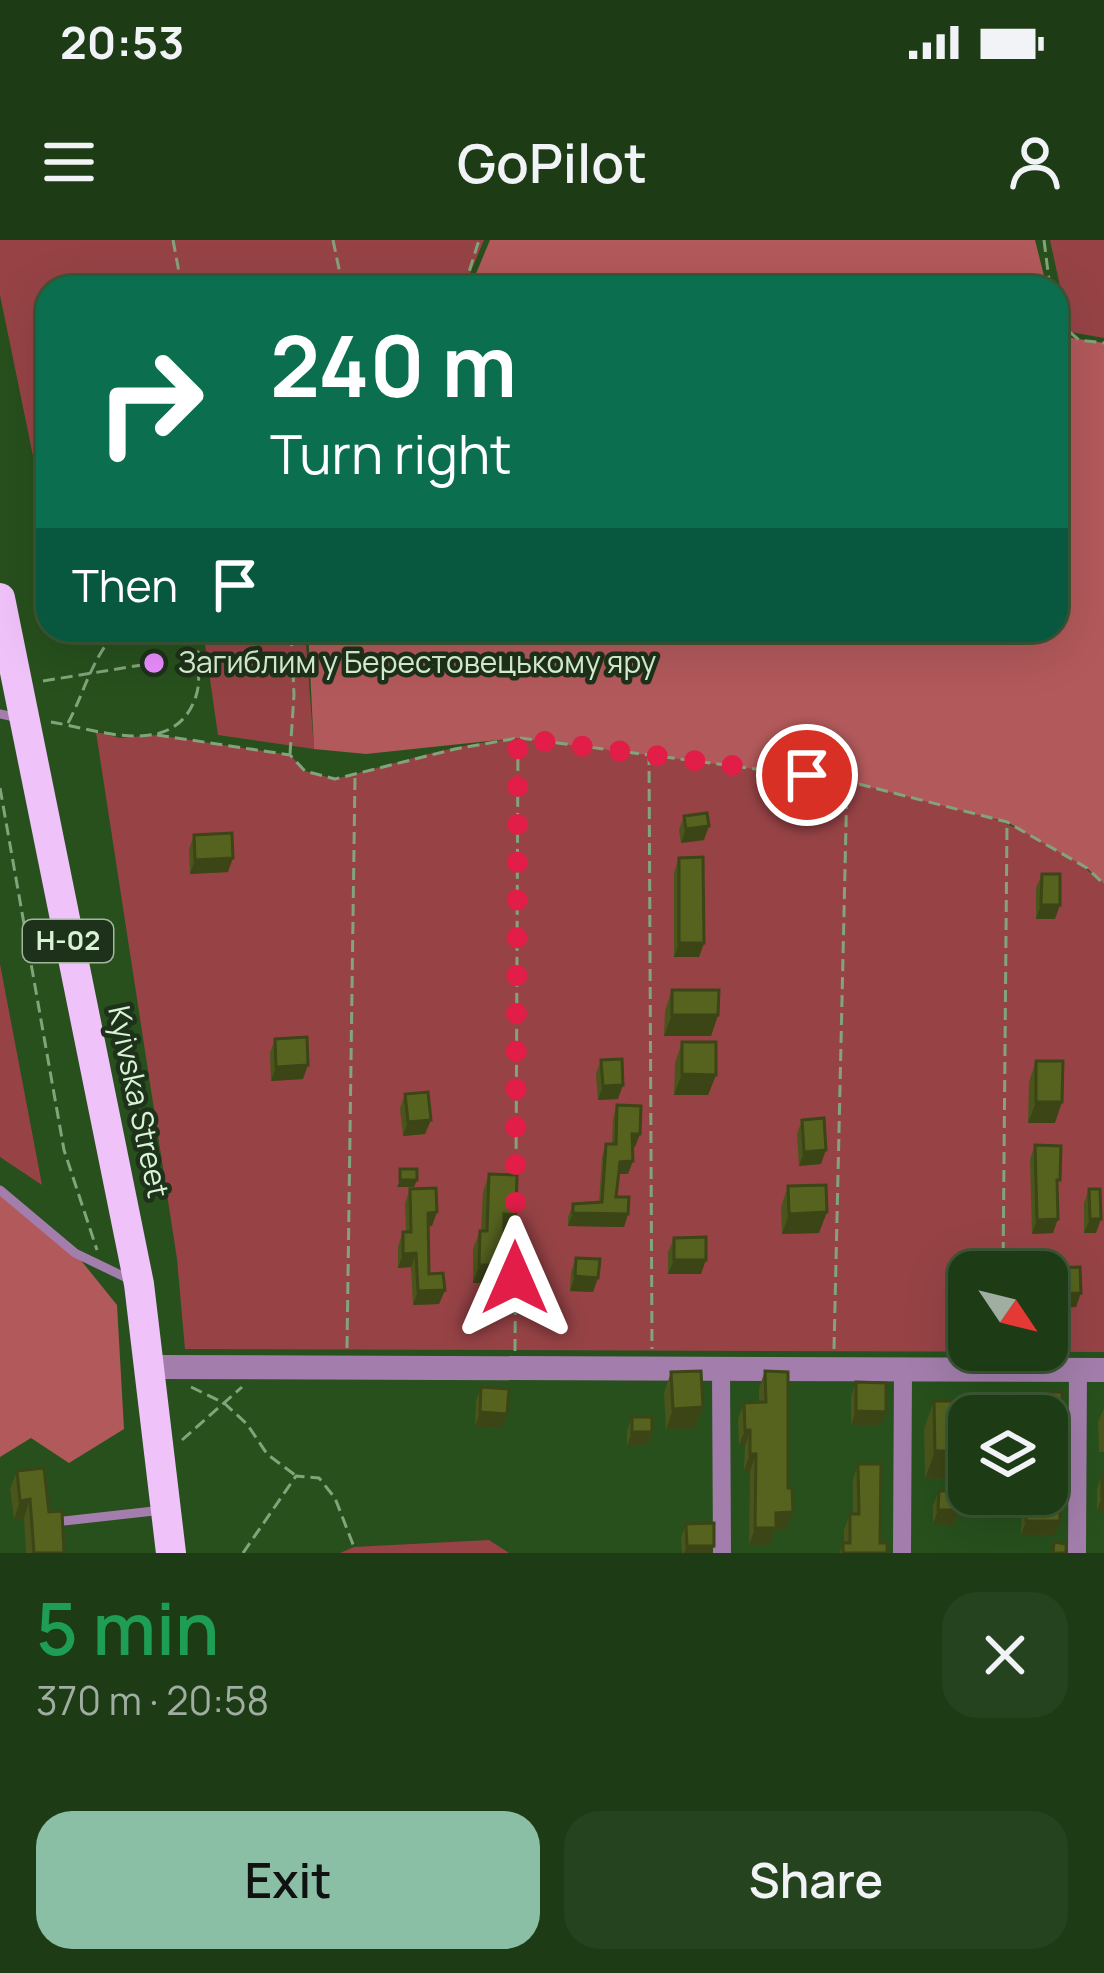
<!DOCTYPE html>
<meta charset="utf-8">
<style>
:root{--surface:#1d3c16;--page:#25431f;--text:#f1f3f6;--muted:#a0ada1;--line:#3b5635;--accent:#8abfa5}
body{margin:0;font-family:Manrope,sans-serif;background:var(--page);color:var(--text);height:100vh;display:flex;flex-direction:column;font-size:45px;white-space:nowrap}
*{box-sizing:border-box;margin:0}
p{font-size:39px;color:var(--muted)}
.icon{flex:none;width:66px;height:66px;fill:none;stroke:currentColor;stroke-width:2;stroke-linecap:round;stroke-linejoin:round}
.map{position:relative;height:1313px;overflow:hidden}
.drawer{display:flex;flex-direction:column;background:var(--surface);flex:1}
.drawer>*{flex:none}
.top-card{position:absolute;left:36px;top:36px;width:1032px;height:366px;border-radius:36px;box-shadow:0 12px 48px #0002,0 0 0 3px var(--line);background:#0b6e4f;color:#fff;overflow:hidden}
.needle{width:78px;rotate:125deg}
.buttons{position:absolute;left:948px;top:1011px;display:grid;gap:24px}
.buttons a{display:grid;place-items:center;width:120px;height:120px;border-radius:24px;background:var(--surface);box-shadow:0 12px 48px #0002,0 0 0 3px var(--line);font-size:60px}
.pin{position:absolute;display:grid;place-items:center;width:102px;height:102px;color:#fff;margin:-51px;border:6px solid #fff;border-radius:50%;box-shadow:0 3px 12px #0007}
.me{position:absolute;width:132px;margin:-66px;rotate:0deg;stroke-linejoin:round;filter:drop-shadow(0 0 9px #0008)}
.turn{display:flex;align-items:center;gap:42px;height:252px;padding:0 36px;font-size:54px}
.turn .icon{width:156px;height:156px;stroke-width:2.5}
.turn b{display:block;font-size:84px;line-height:102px}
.then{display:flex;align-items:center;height:114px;padding:0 36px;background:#0003;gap:24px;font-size:45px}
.round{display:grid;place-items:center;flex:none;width:126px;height:126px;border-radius:36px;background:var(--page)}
.headline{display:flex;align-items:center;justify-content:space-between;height:204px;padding:0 36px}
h1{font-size:72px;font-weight:600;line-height:90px;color:#1e9e55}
.button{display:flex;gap:24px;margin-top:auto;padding:24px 36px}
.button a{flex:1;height:138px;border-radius:36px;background:var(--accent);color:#111;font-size:48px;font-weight:600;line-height:138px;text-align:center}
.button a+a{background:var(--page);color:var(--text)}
.status{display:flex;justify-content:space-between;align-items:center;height:84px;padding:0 60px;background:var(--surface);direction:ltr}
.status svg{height:33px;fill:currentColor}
header{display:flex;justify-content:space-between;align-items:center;height:156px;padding:0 36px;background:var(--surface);font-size:54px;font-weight:600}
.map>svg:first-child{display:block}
</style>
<div class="status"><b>20:53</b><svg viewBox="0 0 49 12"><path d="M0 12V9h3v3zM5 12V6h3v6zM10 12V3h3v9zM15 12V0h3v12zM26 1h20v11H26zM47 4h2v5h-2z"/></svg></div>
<header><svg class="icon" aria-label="menu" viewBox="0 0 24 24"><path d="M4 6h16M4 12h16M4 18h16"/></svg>GoPilot<svg class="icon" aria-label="person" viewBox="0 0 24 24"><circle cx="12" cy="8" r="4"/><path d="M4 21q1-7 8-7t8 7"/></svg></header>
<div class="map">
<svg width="1104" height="1313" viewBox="0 0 1104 1313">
<rect width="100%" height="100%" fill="#27501d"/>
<!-- green -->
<g fill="#974346" fill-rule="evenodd">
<path d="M0,0H484L464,48H48V289L0,55Z"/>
<path d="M1050,0H1104V98L1070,92Z"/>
<path d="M203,390H305L314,509L218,495Z"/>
<path d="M96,492L120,498L157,495L290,515L305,531L335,539C394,524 454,504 514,499C554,496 628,511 670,516C805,535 1000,548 1104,644V1112L185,1109L177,1019ZM969,1032H1047V1110H969Z"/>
<path d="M0,724L42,945L0,917Z"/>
<path d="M489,1300L509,1313H340L354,1307Z"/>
</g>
<!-- forest -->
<g fill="#b2595b">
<path d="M490,0H1035L1047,48H470Z"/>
<path d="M1056,86L1059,96L1104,103V644L1087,628L1007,582L847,541L518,498L366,514L314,509L308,390H1056Z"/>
<path d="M0,950L75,1013L117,1065L124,1189L69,1223L31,1198L0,1217Z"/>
</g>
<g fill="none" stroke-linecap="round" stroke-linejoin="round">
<!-- path -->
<g stroke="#83a37b" stroke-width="3" stroke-dasharray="12 6" stroke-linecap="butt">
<path d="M173,0L182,48"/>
<path d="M333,0L343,48"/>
<path d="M1044,0L1050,48"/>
<path d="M464,48L479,0"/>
<path d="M1056,80L1079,100L1104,103"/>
<path d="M43,441L154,423"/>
<path d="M51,482C96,489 175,521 196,456C203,435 193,412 202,390"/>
<path d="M68,483C82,457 90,426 108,402L182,395L192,390"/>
<path d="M157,495L290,515L305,531L335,539L455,509L518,498L516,937"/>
<path d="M520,498L847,541L1007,582L1087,628L1104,644"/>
<path d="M649,513L652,1109"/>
<path d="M290,514L294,455L291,390"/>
<path d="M0,548L64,910L97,1010"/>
<path d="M1003,1032L1007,584"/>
<path d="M347,1108L355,536"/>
<path d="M834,1109L847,542"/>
<path d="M515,1111L516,971"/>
<path d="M191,1147L224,1163L247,1184L267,1214L295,1235"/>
<path d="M182,1200L242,1147"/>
<path d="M243,1313L296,1236L319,1238L335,1258L354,1307"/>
</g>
<!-- service -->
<g stroke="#a37eac" stroke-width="9">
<path d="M0,474L19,478"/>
<path d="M0,950L75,1013L133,1041"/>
<path d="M64,1281L163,1270"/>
</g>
<!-- minor -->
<g stroke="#a37eac" stroke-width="18">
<path d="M721,1130L722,1313"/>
<path d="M902,1313L903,1129"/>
<path d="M1077,1313L1078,1130"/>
</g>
<!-- tertiary -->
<path stroke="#a37eac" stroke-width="24" d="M151,1127L1104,1130"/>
<!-- primary -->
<path stroke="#efc2f9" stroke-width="30" d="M0,358L139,1044L171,1313"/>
</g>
<!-- wall -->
<g fill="#49551b">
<path d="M684,576L704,600L681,603L679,590Z"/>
<path d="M194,595L228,632L190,634L189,609Z"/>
<path d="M679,618L704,703L699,717H674V632Z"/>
<path d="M1042,634L1055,679H1036V648Z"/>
<path d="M672,750L718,775L711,796H664L665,771Z"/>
<path d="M275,799L303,839L271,841L270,813Z"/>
<path d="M682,802L716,835L708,855H674L675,823Z"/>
<path d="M601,820L618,859L598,860L596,834Z"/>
<path d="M1036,821L1055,883H1028L1029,842Z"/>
<path d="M405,854L425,894L403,896L400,868Z"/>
<path d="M617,865L635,907H632L628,934H618L616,957L628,974L624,987L568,986V977L573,964L599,962L602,917L606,904H612L613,878Z"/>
<path d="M802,880L821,924L799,926L797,894Z"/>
<path d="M1035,905L1057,949L1053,993L1032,994L1030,919Z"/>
<path d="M489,934L516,975L509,993H504L497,1043H473V1009L480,991H481L483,952Z"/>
<path d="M788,946L819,993L782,994L781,967Z"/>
<path d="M410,949L432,986H428L429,1034L445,1050L439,1064L413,1065L411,1027L398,1028V1006L403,992H406L405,963Z"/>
<path d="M1089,949L1096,993H1084V963Z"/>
<path d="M674,998L701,1034H668V1012Z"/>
<path d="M576,1018L593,1052L570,1051L571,1032Z"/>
<path d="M1052,1028L1076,1067L1048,1068L1047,1042Z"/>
<path d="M765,1131L787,1289H775L770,1305H749L750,1231H744L745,1206H739L738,1179L744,1163L759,1162V1148Z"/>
<path d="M671,1132L703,1167L696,1188L666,1190L664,1153Z"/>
<path d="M856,1142L886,1172L881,1186L851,1185V1156Z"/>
<path d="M481,1147L502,1188L475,1187L476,1161Z"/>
<path d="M1036,1152L1057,1183H1047V1176H1031V1166Z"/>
<path d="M934,1161L957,1238L925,1239L924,1189Z"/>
<path d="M1104,1168V1212H1099L1098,1182Z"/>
<path d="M632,1177L652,1192L647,1206H627V1191Z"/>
<path d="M858,1224L880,1303L887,1313H839L844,1303V1290L850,1274H853V1240Z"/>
<path d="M17,1231L49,1272L64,1313H26L24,1278L14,1279L10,1249Z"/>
<path d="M1102,1235L1104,1271H1097V1249Z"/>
<path d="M939,1251L954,1285L933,1284V1265Z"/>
<path d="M1027,1255L1060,1281L1055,1295H1021L1022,1269Z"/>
<path d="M686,1284L714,1306L711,1313H682L681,1298Z"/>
</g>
<!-- shaded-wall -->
<g fill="#3c4516">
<path d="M709,586L704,600L681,603L686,589Z"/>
<path d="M233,618L228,632L190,634L195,620Z"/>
<path d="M1041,665H1060L1055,679H1036Z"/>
<path d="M679,703H704L699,717H674Z"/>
<path d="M672,775H718L711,796H664Z"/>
<path d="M308,825L303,839L271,841L276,827Z"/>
<path d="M682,834L716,835L708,855H674Z"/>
<path d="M623,845L618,859L598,860L603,846Z"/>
<path d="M1036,862H1062L1055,883H1028Z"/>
<path d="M431,880L425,894L403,896L408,882Z"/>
<path d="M632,894H640L635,907H628Z"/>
<path d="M826,910L821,924L799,926L804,912Z"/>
<path d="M633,921L628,934H615L620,922Z"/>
<path d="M400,940H417L414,947H397Z"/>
<path d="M437,972L432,986L423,987L428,973Z"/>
<path d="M827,972L819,993L782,994L789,974Z"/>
<path d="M573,973L628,974L624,987L568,986Z"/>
<path d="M504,974L516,975L509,993L498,992Z"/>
<path d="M1058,979L1053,993L1032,994L1037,980Z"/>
<path d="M1090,979H1101L1096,993H1084Z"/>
<path d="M416,1013L411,1027L398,1028L403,1014Z"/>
<path d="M674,1020H706L701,1034H668Z"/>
<path d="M479,1025H504L497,1043H473Z"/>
<path d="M575,1036L598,1038L593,1052L570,1051Z"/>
<path d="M445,1050L439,1064L413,1065L418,1051Z"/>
<path d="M1081,1053L1076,1067L1048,1068L1053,1054Z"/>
<path d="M703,1167L696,1188L666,1190L673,1169Z"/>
<path d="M1036,1169H1062L1057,1183H1047V1176H1034Z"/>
<path d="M856,1171L886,1172L881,1186L851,1185Z"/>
<path d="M480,1172L507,1174L502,1188L475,1187Z"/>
<path d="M745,1190H750L745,1206H739Z"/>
<path d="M632,1192H652L647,1206H627Z"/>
<path d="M935,1211H967L957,1238L925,1239Z"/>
<path d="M750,1214H756L750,1231H744Z"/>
<path d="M1102,1257H1104V1271H1097Z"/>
<path d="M30,1259L24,1278L14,1279L20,1261Z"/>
<path d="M938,1270H959L954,1285L933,1284Z"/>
<path d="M793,1272L787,1289H775L770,1305H749L755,1288L776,1273Z"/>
<path d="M1026,1281H1060L1055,1295H1021Z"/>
<path d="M687,1306H714L711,1313H684Z"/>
</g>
<!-- building -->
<g fill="#55631f" stroke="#3c4516" stroke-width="3">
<path d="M707,573L709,586L686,589L684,576Z"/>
<path d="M232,593L233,618L195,620L194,595Z"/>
<path d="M703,617L704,703H679V618Z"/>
<path d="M1042,634H1060V665H1041Z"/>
<path d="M672,750H719L718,775H672Z"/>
<path d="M307,797L308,825L276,827L275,799Z"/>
<path d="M682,802H716V835L682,834Z"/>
<path d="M622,819L623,845L603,846L601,820Z"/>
<path d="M1036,821H1063L1062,862H1036Z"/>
<path d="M428,852L431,880L408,882L405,854Z"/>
<path d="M617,865L641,866L640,894H632L633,921L620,922L616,957H629L628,974L573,973V964L602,962L606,904H616Z"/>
<path d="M824,878L826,910L804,912L802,880Z"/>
<path d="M1035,905L1061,906L1060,940H1057L1058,979L1037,980Z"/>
<rect x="400" y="929" width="17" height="11"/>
<path d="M489,934L517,935L516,975L504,974V1025H479L480,991H487Z"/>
<path d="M826,945L827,972L789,974L788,946Z"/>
<path d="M436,948L437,972L428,973L429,1034L443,1033L445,1050L418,1051L416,1013L403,1014V992H411L410,949Z"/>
<path d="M1089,949H1100L1101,979H1090Z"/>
<path d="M706,997V1020H674V998Z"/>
<path d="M576,1018L600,1019L598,1038L575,1036Z"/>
<path d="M1080,1027L1081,1053L1053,1054L1052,1028Z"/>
<path d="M701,1131L703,1167L673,1169L671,1132Z"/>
<path d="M765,1131L788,1132V1248H792L793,1272L776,1273V1288H755L756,1214H750V1190H745L744,1163L766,1162Z"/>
<path d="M856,1142L886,1143V1172L856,1171Z"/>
<path d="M481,1147L509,1149L507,1174L480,1172Z"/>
<rect x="1036" y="1152" width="26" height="17"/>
<path d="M934,1161H966L967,1211H935Z"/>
<rect x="632" y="1177" width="20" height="15"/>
<path d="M858,1224H881L880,1303H887V1313H843V1303H850V1274H859Z"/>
<path d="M44,1228L49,1272L62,1271L64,1313H34L30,1259L20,1261L17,1231Z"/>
<rect x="1102" y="1235" width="2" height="22"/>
<path d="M939,1251H960L959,1270H938Z"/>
<path d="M1027,1255L1060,1256V1281H1026Z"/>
<path d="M714,1283V1306H687L686,1284Z"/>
<path d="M1054,1302L1066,1304V1313H1053Z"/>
</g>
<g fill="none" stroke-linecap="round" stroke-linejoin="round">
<!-- route -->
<path stroke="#e11d48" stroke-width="21" stroke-dasharray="0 37.8" d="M515,1038L518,498L807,535"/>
</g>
<!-- markers -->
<circle fill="#e98dfe" stroke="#1e311a" stroke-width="4.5" cx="154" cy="423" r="12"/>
<g text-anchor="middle" stroke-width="9" stroke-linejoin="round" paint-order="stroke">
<!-- shield labels -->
<rect fill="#1e311a" stroke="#a2b89d" stroke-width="3" x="23" y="680" width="90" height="42" rx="9"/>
<g font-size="27" font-weight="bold" fill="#daf2d5">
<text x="68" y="710">Н-02</text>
</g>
<!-- poi labels -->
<g font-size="30" fill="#daf2d5" stroke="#1e311a" text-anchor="start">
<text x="178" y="433">Загиблим у Берестовецькому яру</text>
</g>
<!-- street labels -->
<g font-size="30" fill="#daf2d5" stroke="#1e311a">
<text transform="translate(138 862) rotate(78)" y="10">Kyivska Street</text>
</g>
</g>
</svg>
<div class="buttons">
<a><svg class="needle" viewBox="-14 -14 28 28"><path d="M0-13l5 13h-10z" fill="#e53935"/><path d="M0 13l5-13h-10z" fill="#a0ada1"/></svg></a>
<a><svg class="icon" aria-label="layers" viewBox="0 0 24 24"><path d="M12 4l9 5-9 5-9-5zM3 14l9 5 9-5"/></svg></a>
</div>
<div class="pin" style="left:807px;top:535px;background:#d93025"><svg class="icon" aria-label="arrive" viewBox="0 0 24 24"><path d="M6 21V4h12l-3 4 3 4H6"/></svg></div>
<svg class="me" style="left:515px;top:1038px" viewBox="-20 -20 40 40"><path d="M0-17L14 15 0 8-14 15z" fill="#e11d48" stroke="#fff" stroke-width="4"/></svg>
<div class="top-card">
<div class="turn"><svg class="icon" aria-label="right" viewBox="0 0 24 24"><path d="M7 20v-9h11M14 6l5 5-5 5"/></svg><div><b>240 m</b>Turn right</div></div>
<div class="then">Then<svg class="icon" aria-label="arrive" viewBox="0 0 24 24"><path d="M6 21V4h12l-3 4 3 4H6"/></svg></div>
</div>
</div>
<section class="drawer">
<div class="headline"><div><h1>5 min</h1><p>370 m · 20:58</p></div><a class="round"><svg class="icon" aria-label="close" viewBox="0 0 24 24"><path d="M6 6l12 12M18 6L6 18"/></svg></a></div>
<div class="button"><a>Exit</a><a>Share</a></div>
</section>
